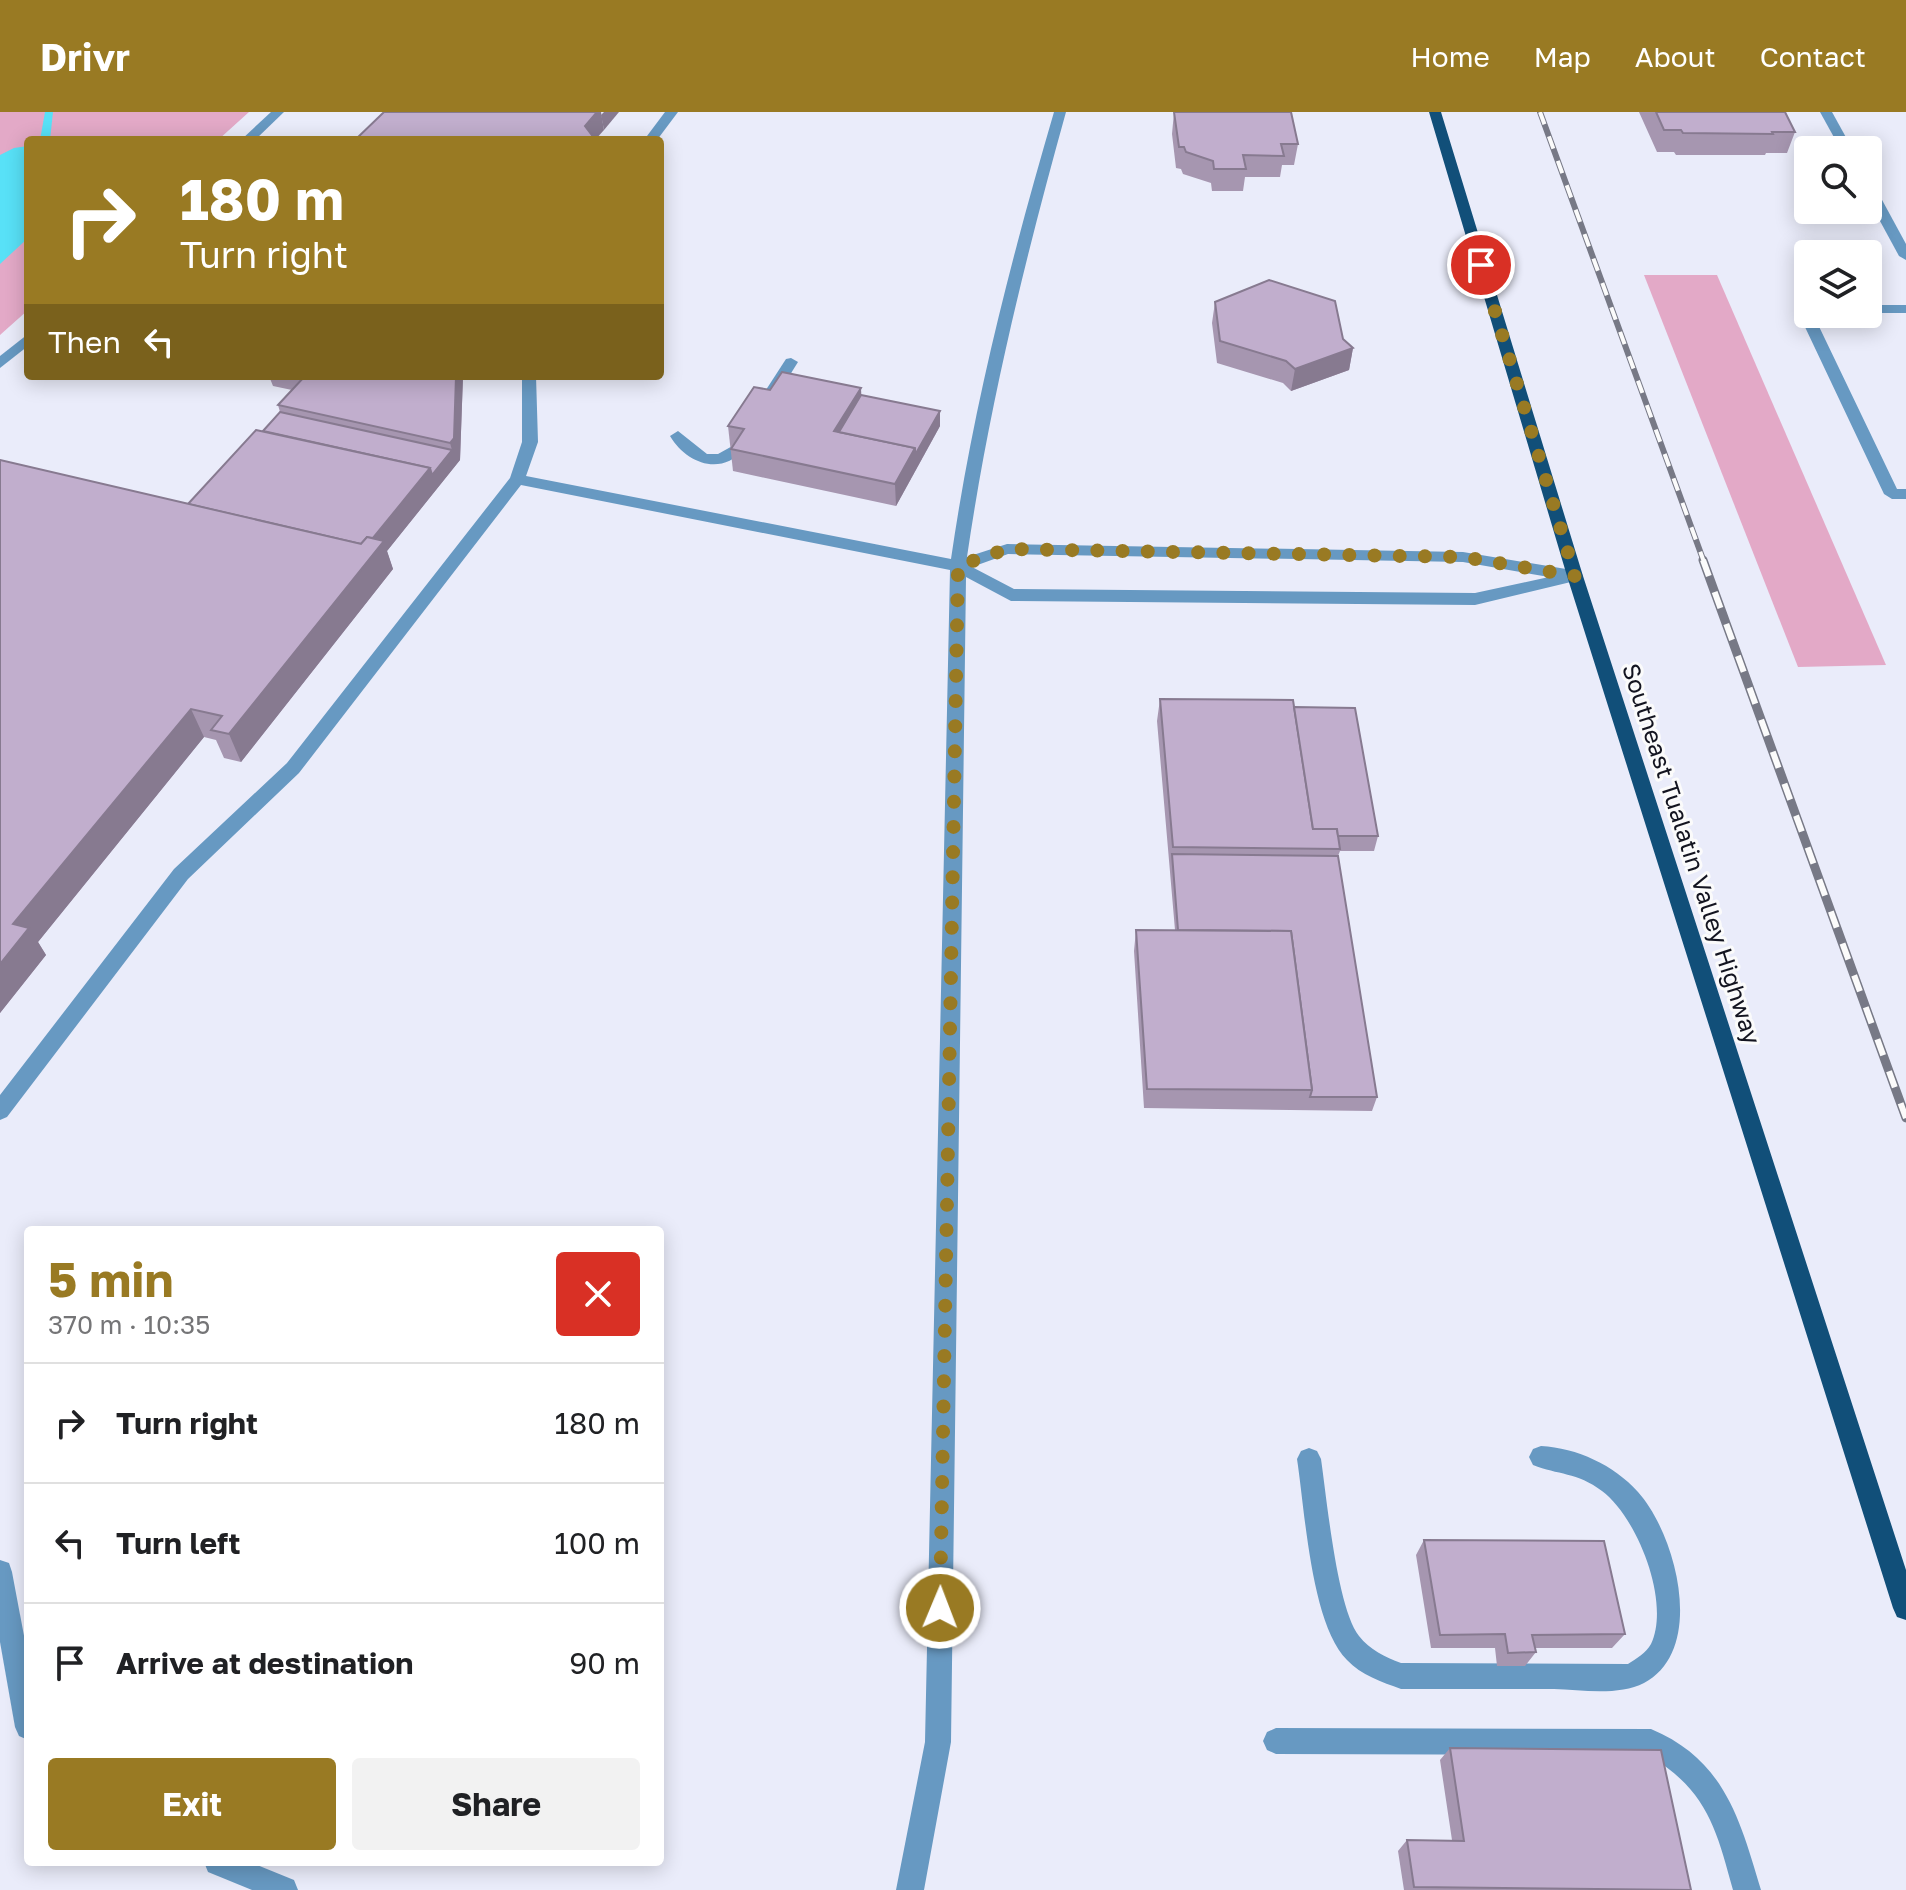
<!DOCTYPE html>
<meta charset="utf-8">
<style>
:root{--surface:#fff;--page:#f2f2f2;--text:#202124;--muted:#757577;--line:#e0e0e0;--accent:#997a23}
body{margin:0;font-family:"Golos Text",sans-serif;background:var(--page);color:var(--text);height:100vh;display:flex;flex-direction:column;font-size:30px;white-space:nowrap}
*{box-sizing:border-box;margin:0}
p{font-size:26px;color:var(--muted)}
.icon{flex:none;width:44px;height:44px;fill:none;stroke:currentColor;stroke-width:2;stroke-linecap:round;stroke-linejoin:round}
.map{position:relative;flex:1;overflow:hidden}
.drawer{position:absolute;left:24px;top:1114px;width:640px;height:640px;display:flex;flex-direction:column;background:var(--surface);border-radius:8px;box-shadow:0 4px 20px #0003}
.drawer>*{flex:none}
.guide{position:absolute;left:24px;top:24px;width:640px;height:244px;border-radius:8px;box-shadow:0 4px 20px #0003;background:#997a23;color:#fff;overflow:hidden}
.tools{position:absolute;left:1794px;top:24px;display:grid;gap:16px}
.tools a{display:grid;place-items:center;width:88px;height:88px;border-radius:8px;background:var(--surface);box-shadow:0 4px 20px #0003;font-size:40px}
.pin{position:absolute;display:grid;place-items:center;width:68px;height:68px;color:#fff;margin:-34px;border:4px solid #fff;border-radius:50%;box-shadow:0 2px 8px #0007}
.me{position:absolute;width:88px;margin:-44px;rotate:1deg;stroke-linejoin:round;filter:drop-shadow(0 0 6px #0008)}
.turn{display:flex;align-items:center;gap:28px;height:168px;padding:0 24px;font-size:36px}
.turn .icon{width:104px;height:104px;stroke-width:2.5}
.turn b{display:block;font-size:56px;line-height:68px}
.then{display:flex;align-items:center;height:76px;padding:0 24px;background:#0003;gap:16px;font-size:30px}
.round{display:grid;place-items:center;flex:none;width:84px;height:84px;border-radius:8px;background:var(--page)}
.overview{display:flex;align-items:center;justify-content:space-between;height:136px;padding:0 24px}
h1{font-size:48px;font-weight:700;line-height:60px;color:var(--accent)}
.action{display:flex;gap:16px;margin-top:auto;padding:16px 24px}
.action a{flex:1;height:92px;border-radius:8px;background:var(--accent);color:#fff;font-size:32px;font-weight:700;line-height:92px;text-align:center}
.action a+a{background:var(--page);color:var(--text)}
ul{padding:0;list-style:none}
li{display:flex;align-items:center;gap:24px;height:120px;padding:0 24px;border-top:2px solid var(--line)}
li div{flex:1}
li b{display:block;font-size:30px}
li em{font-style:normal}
header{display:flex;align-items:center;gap:48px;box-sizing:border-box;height:112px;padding:0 40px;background:var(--accent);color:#fff}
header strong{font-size:38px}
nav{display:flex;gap:44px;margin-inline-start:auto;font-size:28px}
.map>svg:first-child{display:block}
</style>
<header>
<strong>Drivr</strong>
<nav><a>Home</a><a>Map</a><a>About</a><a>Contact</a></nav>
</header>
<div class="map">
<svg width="1906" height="1778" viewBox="0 0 1906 1778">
<rect width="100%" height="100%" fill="#eaecfa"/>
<!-- green -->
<g fill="#e3a9c7">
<path d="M0,0H249L218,28H28V198L0,223Z"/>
<path d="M1644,163H1717L1886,553L1798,555Z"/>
</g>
<!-- water -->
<path fill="#58e1f7" d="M28,34V126L0,152V43L14,36Z"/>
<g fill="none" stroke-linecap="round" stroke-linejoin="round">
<!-- stream -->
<path fill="#58e1f7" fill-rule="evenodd" d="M45,0H53L50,28H40Z"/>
<!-- lane -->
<g fill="#6799c2" fill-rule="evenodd">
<path d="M271,0H284L255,28H241Z"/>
<path d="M665,0H678L657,28H644Z"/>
<path d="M1054,0H1066C1025,147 989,294 967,445L1007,432L1463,440L1566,457L1581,460L1583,464L1575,469L1475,493L1011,489L966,465L951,1630L924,1778H896L925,1630L950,458L521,373L299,661L188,767L7,1005L0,1008V983L174,757L287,651L510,366L522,330V264H536L538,330L526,364L951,447C973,295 1011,147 1054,0ZM1008,442L1463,450L1549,465L1475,481L1014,477L972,455Z"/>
<path d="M1820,0H1832L1853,38H1841Z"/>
<path d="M1868,71L1875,75L1906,132V148L1899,144L1868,87Z"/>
<path d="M1808,192V202H1813L1897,377H1906V387H1892L1884,382L1796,196Z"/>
<rect x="1868" y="193" width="38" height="8"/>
<path d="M28,222V234L0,256V244Z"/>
<path d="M791,246L798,250L775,287L770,289L765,287L762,284L786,247Z"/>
<path d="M678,319L707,342H718L736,332L744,337C721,365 686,351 670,324Z"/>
<path d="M1541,1334C1577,1336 1614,1353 1638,1380C1676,1422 1707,1538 1644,1571C1619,1584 1582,1578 1554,1577C1503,1577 1452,1577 1401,1577C1382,1570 1361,1563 1347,1548C1311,1512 1305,1399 1297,1347L1301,1339L1309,1336L1317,1339L1321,1347C1327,1388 1337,1496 1359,1524C1370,1538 1385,1545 1401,1551L1628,1552C1636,1547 1646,1541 1651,1532C1671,1490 1637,1405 1602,1379C1577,1360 1558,1363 1533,1353L1529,1345L1533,1337Z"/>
<path d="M0,1448L9,1451L12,1460L28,1545V1628L19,1624L15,1615L0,1530Z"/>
<path d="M1276,1616L1651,1617C1725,1648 1740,1708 1761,1778H1733C1716,1716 1707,1678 1648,1643L1276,1642L1267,1638L1263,1629L1267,1620Z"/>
<path d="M204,1750H250L294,1768L298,1778H252L208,1760Z"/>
</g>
<!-- primary -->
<path fill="#114f79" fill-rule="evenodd" d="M1429,0H1441L1583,464L1906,1458V1508L1897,1505L1893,1496L1567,464Z"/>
<defs>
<path id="rail-far1" d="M1540,0L1704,450"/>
<path id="rail" d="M1703,448L1906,1006"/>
</defs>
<!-- rail-far1 casing -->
<use href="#rail-far1" stroke="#777986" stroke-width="6"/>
<!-- rail casing -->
<use href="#rail" stroke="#777986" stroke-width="9"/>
<!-- rail-far1 -->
<use href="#rail-far1" stroke="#fbfbfb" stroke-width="4" stroke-dasharray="13" stroke-linecap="butt"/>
<!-- rail -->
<use href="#rail" stroke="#fbfbfb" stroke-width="6" stroke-dasharray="17" stroke-linecap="butt"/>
</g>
<!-- wall -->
<g fill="#a696b0">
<path d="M1174,0L1298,32L1294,53H1282L1280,65H1245L1243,79H1212L1211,71L1183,62L1181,57L1176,56L1172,22Z"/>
<path d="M1639,0H1785L1795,20L1787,41H1766L1765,43H1676L1674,40H1657Z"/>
<path d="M1215,190L1343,227L1353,236L1349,258L1291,279L1283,271L1217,251L1212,211Z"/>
<path d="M269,264H463L460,348L387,439L393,457L241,650L224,646L216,628L204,625L38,830L46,843L0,901V348L188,392L263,319L280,300L278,293L292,278L273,274Z"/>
<path d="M770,278L861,283L940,314L896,394L733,359L728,314Z"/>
<path d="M1160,587L1294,595L1378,724L1374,739H1340L1338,744L1377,985L1372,999L1144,996L1134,839L1136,818H1175L1157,609Z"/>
<path d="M1424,1428L1625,1522L1612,1536H1535L1536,1540L1525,1554H1497L1495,1536H1431L1416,1443Z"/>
<path d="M1450,1636L1690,1778H1404L1398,1739L1407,1728H1452L1440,1648Z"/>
</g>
<!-- shaded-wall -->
<g fill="#877a90">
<path d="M597,0H601L604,18L595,28H587L585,14Z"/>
<path d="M604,0H619L604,18L601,3Z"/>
<path d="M1353,236L1349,258L1291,279L1295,257Z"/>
<path d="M456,264H463L460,348L387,439L393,457L241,650L229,622L363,439L430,356L452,338L450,331Z"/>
<path d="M861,276L862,298L835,326L834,319Z"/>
<path d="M940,299V314L896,394L895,372L915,336Z"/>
<path d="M191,597L204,625L38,830L46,843L0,901V852L13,812Z"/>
</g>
<!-- building -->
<g fill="#c1aecd" stroke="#877a90" stroke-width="2">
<path d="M384,0H597L585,14L594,26L592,28H355Z"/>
<path d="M1174,0H1291L1298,32H1281L1284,44L1243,43L1246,57H1214L1213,49L1186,40L1184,35H1179Z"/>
<path d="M1656,0H1785L1795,20H1772L1773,22L1683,21L1681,18H1664Z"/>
<path d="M1269,168L1335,189L1343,227L1353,236L1295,257L1286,249L1220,229L1215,190Z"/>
<path d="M782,260L861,276L834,319L915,336L895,372L731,337L744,317L728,314L754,275L770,278Z"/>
<path d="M305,264H456L454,326L450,331L278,293Z"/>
<path d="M861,283L940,299L915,343V336L839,320Z"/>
<path d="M280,300L452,338L432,363L430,356L263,319Z"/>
<path d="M256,318L430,356L373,426L367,425L361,432L188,392Z"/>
<path d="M0,348L361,432L367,425L384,429L229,622L211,618L222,604L191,597L13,812L29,816L0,852Z"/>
<path d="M1160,587L1293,588L1313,717H1337L1340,737L1173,735Z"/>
<path d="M1294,595L1355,596L1378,724H1338L1337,717H1313Z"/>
<path d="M1172,742L1338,744L1377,985H1310L1312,978L1291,819L1178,818Z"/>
<path d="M1136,818L1291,819L1312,978L1147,977Z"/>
<path d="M1424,1428L1604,1429L1625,1522L1532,1523L1536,1540L1508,1541L1505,1522L1440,1523Z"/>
<path d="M1450,1636L1661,1638L1691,1778L1414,1775L1407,1728L1464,1729Z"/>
</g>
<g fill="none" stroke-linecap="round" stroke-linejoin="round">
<!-- route -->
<path stroke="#997a23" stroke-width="14" stroke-dasharray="0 25.2" d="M940,1496L958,454L1007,437L1463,445L1575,464L1481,153"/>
</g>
<g text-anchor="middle" stroke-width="6" stroke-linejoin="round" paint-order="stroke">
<!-- street labels -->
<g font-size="24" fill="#131420" stroke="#fbfbfb">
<text transform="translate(1691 742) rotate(72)" y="8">Southeast Tualatin Valley Highway</text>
</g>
</g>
</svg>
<div class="tools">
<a><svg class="icon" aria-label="search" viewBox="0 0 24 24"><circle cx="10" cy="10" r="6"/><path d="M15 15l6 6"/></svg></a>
<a><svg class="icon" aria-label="layers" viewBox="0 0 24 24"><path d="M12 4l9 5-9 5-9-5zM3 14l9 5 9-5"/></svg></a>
</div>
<div class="pin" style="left:1481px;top:153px;background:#d93025"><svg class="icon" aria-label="arrive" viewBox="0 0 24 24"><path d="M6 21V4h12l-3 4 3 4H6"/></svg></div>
<svg class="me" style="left:940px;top:1496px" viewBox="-20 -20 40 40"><circle r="17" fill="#997a23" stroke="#fff" stroke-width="3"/><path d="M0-11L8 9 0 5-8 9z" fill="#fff"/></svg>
<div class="guide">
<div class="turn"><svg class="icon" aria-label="right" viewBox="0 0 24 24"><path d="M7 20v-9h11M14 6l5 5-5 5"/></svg><div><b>180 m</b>Turn right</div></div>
<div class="then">Then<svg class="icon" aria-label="left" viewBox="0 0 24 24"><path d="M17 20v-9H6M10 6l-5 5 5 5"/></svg></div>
</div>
<section class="drawer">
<div class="overview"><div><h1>5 min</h1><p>370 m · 10:35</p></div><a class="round" style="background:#d93025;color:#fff"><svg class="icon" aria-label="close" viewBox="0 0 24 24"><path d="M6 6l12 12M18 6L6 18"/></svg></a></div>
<ul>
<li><svg class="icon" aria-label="right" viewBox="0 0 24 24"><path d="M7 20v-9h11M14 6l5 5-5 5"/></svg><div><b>Turn right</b></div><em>180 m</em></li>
<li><svg class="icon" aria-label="left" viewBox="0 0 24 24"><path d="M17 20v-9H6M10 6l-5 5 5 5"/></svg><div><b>Turn left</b></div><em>100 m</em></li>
<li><svg class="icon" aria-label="arrive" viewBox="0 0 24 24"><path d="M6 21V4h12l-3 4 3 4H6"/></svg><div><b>Arrive at destination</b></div><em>90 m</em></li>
</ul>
<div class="action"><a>Exit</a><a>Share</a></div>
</section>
</div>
